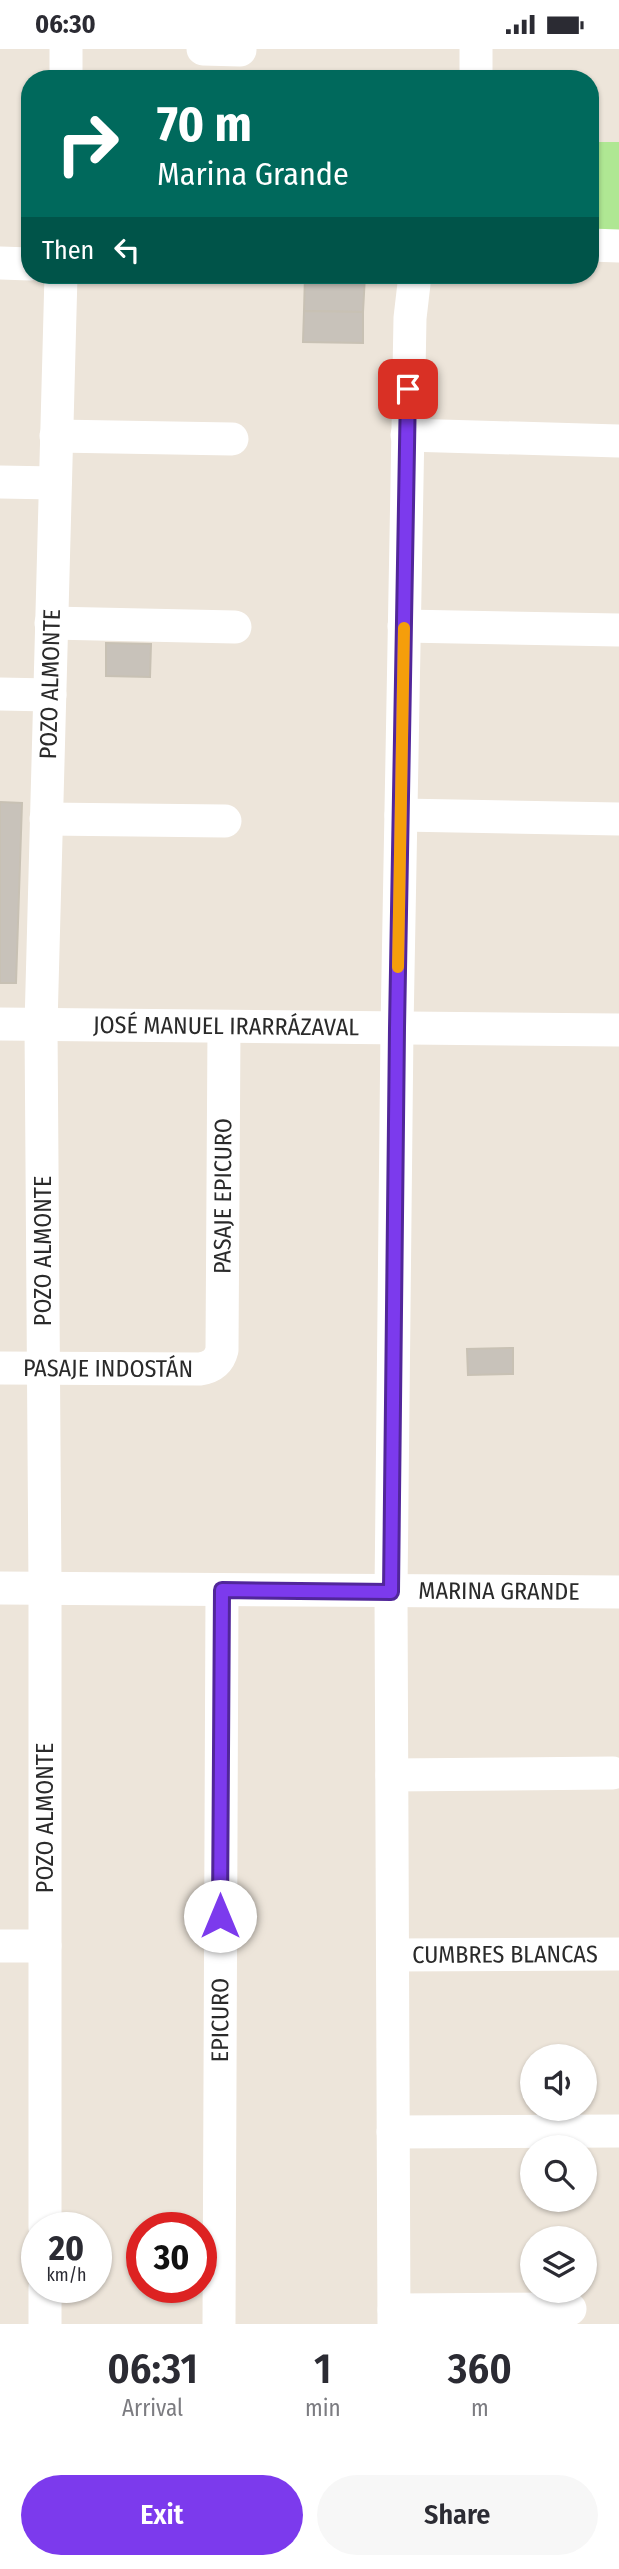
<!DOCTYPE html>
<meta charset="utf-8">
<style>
:root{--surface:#fff;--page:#f7f7f7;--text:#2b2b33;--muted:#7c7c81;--accent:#7c3aed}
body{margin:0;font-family:"Fira Sans Condensed",sans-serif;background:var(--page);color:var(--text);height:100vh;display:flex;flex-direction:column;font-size:26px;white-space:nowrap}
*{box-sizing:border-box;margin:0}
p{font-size:23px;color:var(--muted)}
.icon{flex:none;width:38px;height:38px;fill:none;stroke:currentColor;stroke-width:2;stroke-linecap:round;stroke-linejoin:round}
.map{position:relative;height:2275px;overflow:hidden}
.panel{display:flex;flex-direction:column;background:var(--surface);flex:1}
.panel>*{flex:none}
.hud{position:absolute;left:21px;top:21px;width:578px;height:214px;border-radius:28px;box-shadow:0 2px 5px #0004;background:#00695c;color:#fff;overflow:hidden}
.controls{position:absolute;left:520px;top:1995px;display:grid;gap:14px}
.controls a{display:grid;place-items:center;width:77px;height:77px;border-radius:50%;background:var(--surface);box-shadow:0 2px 5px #0004;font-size:35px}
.speed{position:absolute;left:21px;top:2163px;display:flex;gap:14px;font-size:35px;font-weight:700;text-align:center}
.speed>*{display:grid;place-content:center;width:91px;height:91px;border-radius:50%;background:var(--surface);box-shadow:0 2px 5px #0004;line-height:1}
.speed small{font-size:18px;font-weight:400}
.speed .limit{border:10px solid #d22;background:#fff;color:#111}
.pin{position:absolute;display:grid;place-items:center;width:60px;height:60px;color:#fff;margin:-30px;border-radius:14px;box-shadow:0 4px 10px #0006}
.me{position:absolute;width:77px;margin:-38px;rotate:0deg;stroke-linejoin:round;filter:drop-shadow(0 0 5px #0008)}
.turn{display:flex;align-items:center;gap:24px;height:147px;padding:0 21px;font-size:32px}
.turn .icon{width:91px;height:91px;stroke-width:2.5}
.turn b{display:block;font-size:49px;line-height:60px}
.then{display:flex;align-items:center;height:66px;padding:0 21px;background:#0003;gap:14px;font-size:26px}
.eta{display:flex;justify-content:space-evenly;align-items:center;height:119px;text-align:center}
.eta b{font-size:42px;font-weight:600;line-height:49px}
.action{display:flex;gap:14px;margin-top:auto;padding:14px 21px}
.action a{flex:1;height:80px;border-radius:42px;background:var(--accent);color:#fff;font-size:28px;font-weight:600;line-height:80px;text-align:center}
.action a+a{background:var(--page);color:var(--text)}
.status{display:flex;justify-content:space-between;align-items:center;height:49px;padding:0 35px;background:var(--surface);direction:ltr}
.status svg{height:19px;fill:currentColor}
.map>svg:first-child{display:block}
</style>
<div class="status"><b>06:30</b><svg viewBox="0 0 49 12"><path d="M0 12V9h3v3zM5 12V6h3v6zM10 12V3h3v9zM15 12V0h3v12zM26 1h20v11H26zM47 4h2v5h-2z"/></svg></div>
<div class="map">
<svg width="619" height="2275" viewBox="0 0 619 2275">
<rect width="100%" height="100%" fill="#ede5da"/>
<!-- green -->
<path fill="#afe793" d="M598,93H619V186L590,185V136L597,135Z"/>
<!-- building -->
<g fill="#c8c2ba" stroke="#c8c1b4" stroke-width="2">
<path d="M305,226H365L363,263L304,262Z"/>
<path d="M304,262L363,263V294L303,293Z"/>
<path d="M106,594L151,595L150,628L106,627Z"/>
<path d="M0,753L22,754L16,934H0Z"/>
<path d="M513,1299V1325L468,1326L467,1300Z"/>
</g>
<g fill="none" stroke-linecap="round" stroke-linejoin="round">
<!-- minor -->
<g stroke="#fff" stroke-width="33">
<path d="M203,0L240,1"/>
<path d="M66,30V0"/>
<path d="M476,30V0"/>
<path d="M590,196L619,197"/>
<path d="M0,214L30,215"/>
<path d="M407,386L619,392"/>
<path d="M56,387L232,390"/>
<path d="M0,433L55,434"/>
<path d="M51,574L235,578"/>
<path d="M404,577L619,581"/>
<path d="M0,645L50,646"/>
<path d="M401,766L619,770"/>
<path d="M46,770L225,772"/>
<path id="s1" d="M0,975L619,981"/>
<path id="s2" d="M0,1319L200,1320C212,1318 219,1313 222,1301L224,978"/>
<path id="s3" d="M0,1539L619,1543"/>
<path d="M392,1726L613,1724"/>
<path d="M0,1897H45"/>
<path id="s4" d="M393,1906L619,1905"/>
<path d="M393,2083L619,2082"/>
<path id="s5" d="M45,2179V1539L41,976L61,226"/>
<path d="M394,2261L570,2260"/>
<path d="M45,2275V2238"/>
<path id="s6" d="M219,2275L222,1541"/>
<path d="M394,2275L391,1543L397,979L410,269L415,226"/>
</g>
</g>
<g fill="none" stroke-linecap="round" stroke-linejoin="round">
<defs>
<path id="route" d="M220,1867L222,1541L391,1543L397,979L408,340"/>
</defs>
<!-- route casing -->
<use href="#route" stroke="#51269a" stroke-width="18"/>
<!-- route -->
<use href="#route" stroke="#7c3aed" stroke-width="12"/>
<!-- slow -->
<path stroke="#f59e0b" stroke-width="12" d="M398,918L404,579"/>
</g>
<g text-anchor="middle" stroke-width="5" stroke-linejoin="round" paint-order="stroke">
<!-- street labels -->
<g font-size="24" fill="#2a2a2a" stroke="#fff">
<text dy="8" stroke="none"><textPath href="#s5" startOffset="1544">POZO ALMONTE</textPath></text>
<text dy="8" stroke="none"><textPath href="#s1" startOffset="226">JOSÉ MANUEL IRARRÁZAVAL</textPath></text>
<text dy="8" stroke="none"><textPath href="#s2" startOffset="385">PASAJE EPICURO</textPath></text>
<text transform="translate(43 1202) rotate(-90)" y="8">POZO ALMONTE</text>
<text dy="8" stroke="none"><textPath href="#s2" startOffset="108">PASAJE INDOSTÁN</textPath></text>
<text dy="8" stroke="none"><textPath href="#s3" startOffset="499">MARINA GRANDE</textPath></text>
<text transform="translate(45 1769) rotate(-90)" y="8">POZO ALMONTE</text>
<text dy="8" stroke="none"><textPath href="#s4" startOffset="112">CUMBRES BLANCAS</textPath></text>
<text dy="8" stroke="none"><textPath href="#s6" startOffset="304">EPICURO</textPath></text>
</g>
</g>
</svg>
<div class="controls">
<a><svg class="icon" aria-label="sound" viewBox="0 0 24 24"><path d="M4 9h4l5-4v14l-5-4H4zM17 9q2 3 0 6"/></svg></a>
<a><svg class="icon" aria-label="search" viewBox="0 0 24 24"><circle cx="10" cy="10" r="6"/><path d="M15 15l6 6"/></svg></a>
<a><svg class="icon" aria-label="layers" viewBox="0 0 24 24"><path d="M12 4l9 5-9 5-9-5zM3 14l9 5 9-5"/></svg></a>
</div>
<div class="speed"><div>20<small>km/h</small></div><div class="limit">30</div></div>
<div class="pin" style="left:408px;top:340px;background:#d93025"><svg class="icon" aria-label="arrive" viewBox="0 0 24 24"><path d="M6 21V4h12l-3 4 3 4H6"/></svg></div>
<svg class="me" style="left:220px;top:1867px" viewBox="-20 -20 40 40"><circle r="19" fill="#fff"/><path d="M0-13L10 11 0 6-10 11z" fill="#7c3aed"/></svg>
<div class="hud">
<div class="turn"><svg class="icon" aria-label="right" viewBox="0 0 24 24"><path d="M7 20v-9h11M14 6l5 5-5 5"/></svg><div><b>70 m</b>Marina Grande</div></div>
<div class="then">Then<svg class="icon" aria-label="left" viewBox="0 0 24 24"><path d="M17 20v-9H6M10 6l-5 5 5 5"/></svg></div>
</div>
</div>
<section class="panel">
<div class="eta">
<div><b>06:31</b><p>Arrival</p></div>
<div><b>1</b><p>min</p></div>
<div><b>360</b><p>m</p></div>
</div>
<div class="action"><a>Exit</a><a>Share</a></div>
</section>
